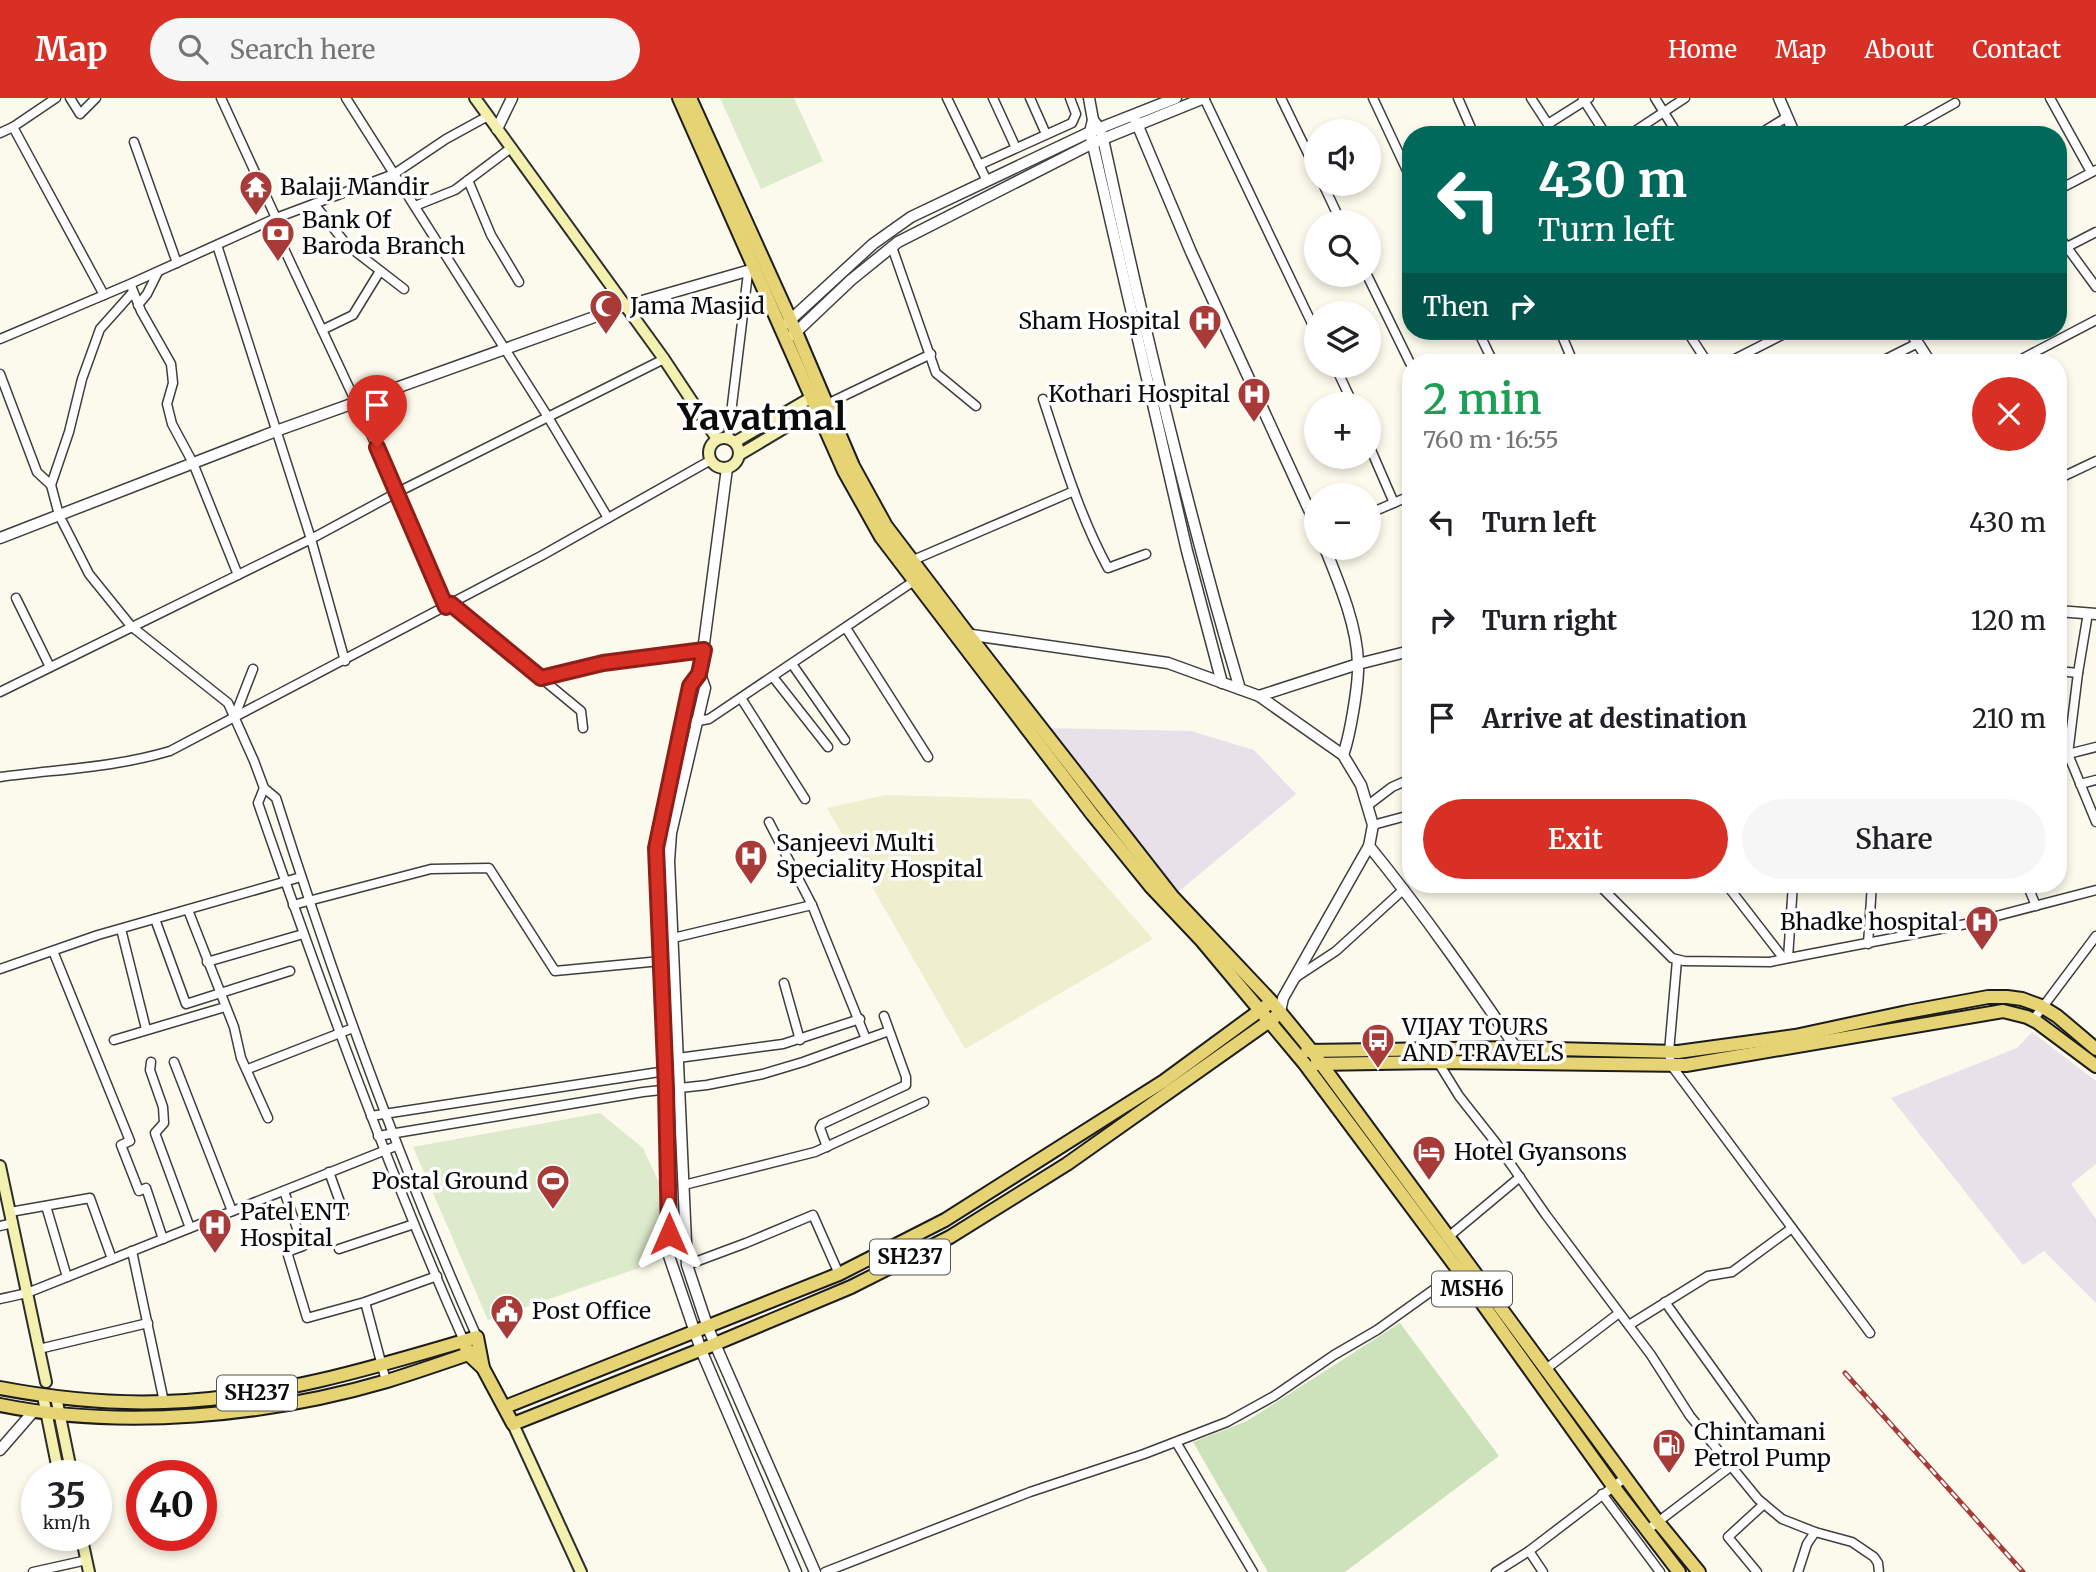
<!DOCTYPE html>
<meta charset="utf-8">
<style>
:root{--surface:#fff;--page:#f6f6f6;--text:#202124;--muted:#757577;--accent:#d93025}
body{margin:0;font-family:Merriweather,serif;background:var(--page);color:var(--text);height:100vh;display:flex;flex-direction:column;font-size:26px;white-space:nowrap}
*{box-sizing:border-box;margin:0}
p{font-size:23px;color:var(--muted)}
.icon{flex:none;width:38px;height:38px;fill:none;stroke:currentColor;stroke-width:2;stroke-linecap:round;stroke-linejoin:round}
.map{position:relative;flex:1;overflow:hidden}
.drawer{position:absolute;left:1402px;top:256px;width:665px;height:539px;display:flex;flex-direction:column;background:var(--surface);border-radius:28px;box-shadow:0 4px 10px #0003}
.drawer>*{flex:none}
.hud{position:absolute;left:1402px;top:28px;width:665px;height:214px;border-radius:28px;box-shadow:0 4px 10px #0003;background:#00695c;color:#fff;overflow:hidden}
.fabs{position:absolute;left:1304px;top:21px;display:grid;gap:14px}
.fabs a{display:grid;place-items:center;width:77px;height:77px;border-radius:50%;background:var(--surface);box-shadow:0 4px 10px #0003;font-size:35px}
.speed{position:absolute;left:21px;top:1362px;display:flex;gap:14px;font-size:35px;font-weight:700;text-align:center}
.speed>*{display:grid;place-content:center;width:91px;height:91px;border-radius:50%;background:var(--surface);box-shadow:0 4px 10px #0003;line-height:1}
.speed small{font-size:18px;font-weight:400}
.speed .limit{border:10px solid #d22;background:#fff;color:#111}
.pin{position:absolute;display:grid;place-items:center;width:60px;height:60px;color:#fff;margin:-72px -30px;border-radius:50% 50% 50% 0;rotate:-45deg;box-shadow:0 0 7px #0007}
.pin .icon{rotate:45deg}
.me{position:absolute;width:77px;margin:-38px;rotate:0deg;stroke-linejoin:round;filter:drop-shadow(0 0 5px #0008)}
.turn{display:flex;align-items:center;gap:24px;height:147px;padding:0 21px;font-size:32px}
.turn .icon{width:91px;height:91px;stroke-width:2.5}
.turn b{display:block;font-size:49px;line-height:60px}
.then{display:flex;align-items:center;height:66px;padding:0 21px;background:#0003;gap:14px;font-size:26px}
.round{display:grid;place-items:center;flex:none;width:74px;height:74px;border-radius:37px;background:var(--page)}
.summary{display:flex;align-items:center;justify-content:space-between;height:119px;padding:0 21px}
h1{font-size:42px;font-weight:600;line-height:52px;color:#1e9e55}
.button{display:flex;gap:14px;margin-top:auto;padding:14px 21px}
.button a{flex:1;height:80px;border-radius:42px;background:var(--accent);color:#fff;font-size:28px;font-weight:600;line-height:80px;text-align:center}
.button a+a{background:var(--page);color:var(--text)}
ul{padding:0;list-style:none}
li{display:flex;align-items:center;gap:21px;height:98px;padding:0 21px}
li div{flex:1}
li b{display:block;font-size:26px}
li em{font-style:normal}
header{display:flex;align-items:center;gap:42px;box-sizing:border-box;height:98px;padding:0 35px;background:var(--accent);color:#fff}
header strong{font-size:33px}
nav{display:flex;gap:38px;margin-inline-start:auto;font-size:24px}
.search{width:490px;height:63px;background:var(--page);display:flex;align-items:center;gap:18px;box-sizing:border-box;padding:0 24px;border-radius:38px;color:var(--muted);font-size:26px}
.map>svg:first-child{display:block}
</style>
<header>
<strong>Map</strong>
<div class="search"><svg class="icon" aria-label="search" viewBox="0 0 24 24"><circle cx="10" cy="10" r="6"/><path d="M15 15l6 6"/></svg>Search here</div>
<nav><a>Home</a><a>Map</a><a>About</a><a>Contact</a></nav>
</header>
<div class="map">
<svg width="2096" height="1474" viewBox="0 0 2096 1474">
<rect width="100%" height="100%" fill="#fcfaec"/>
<!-- industrial -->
<g fill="#e9e1e9">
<path d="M1049,630L1191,633L1254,652L1296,696L1178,794Z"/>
<path d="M2032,934L2096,983V1066L2071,1086L2096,1121V1205L2044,1153L2023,1167L1891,1000L2017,950Z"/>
</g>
<!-- farmland -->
<path fill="#efefd0" d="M885,697L1030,701L1153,841L965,951L827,710Z"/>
<!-- green -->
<path fill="#cce2bb" d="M1400,1225L1499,1358L1345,1474H1268L1193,1344L1247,1323Z"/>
<!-- pitch -->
<g fill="#ddeacb">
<path d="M720,0H794L823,63L761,91Z"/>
<path d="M600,1015L643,1050L662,1091L668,1134L659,1163L488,1222L413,1049Z"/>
</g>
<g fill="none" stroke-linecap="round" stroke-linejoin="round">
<defs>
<g id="minor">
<path d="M70,0L80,16L96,0"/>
<path d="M221,0L276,120"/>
<path d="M346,0L548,319L608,420"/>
<path d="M947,0L987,83"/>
<path d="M993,0L1016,50"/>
<path d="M1030,0L1046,36"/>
<path d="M1204,0L1316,234"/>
<path d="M1281,0L1316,72"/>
<path d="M1373,0L1410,79"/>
<path d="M1458,0L1474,37"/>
<path d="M1531,0L1555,37"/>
<path d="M1655,0L1678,37"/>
<path d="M2050,0L2091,74"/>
<path d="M1583,1L1606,37"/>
<path d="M1548,26L1589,0"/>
<path d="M13,29L104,197"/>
<path d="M0,35L13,29L56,0"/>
<path d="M1629,37L1685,0"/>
<path d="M1758,37L1787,19"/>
<path d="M1898,37L1955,5"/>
<path d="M134,44L177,165"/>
<path d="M979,67L1072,25L1076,16L1070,0"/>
<path d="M468,82L491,137L519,184"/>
<path d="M1323,86L1341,124"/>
<path d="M2058,92L2096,72"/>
<path d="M314,106L347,147L404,191"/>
<path d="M415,108L455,92L511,50"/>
<path d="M271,123L398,394L446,509"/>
<path d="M2058,137L2096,189"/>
<path d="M217,147L311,441L345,563"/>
<path d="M892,149L936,275L976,308"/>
<path d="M2067,149L2096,134"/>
<path d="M1367,177L1410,265"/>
<path d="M132,190L141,213L171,266L173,285L167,306L172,326L193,365L238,477"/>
<path d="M133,194L100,231L82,281L69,334L51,387L59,417L89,476L131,528L228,605L254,663L264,690L276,700C334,883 399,1063 477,1239"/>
<path d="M138,207L147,196L158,174"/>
<path d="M322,232L353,217L380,173"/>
<path d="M1478,233L1493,264"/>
<path d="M1560,233L1573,264"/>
<path d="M1687,233L1707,264"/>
<path d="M0,241L130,186L276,120L394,76L446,41L488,18"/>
<path d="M1729,264L1790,233"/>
<path d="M1880,264L1918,245"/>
<path d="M2016,264L2096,222"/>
<path d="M1335,268L1353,306"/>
<path d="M0,276L37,374L51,387"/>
<path d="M1043,301C1062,358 1079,417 1108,470L1146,456"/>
<path d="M825,307L931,256"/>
<path d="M728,340L748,175"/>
<path d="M1368,345L1394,405"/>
<path d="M2058,381L2096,363"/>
<path d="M1368,416L1410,398"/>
<path d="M911,463L1074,393"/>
<path d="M16,500L50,569"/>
<path d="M451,506L581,613L583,630"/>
<path d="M2088,515L2078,575L2068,656L2096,724"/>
<path d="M846,530L928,659"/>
<path d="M792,566L845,642"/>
<path d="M2058,573L2078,575"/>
<path d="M773,579L828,649"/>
<path d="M541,580L603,565L704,552"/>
<path d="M0,594L311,441L398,394L664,261"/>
<path d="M741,600L805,701"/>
<path d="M234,620L253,571"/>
<path d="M681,626L709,621L914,483"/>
<path d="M2068,656L2096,649"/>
<path d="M0,679C58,671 113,670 170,653L541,458L711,362"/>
<path d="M2080,686L2096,682"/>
<path d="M264,690L258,705C321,887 386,1067 464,1243"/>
<path d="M1367,708L1392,689L1410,681"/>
<path d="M769,724L812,807L866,941"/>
<path d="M1373,727L1410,717"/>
<path d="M1598,786L1672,860L1684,863L1770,864L1784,861L1966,826L2096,792"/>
<path d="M1726,786L1784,861"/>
<path d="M2027,786L2036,808"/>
<path d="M293,807L431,771L489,770L555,873L661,863"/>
<path d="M188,812L234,929L241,960L268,1020"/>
<path d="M155,821L186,906L290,873"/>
<path d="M121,831L146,931"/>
<path d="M673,840L812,807"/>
<path d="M1868,846L1872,786"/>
<path d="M53,853L130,1043L121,1047L139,1093L146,1090L163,1141"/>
<path d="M1788,860L1793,786"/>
<path d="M1677,862L1669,954L1671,967L1870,1235"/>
<path d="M207,864L303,836"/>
<path d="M0,871L98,837L301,779"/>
<path d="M1295,880L1336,853L1404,791"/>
<path d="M784,885L800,942"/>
<path d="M2033,922L2096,838"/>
<path d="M114,942L225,909"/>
<path d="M678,960L783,946L860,921"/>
<path d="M151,964L150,972L163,1009L164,1025L155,1035L190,1130"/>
<path d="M174,964L232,1113"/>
<path d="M1438,964L1459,998L1496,1045L1546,1117L1651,1257L1690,1318L1758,1401L1782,1421L1815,1434L1852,1444L1874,1459L1878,1465L1879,1474"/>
<path d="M248,971L353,930"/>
<path d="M371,1018L679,971"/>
<path d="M378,1038L643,994L707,987L763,976L803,964L889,933"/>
<path d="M827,1049L820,1030L822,1026L906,987V979L884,918"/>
<path d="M329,1074L344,1115"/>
<path d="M684,1087L815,1054L924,1004"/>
<path d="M284,1093L303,1148L287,1154L307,1220L365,1204L437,1178"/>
<path d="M46,1108L67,1179"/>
<path d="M10,1114L90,1100L112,1161"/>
<path d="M0,1128L13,1125"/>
<path d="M1447,1140L1520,1079"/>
<path d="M339,1151L414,1126"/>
<path d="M132,1153L164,1304"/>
<path d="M687,1167L746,1145L813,1117L839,1176"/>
<path d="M0,1201L27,1195L396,1048"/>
<path d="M365,1204L386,1283"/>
<path d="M1665,1204L1758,1334"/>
<path d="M1629,1227L1708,1178L1732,1174L1792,1130"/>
<path d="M39,1251L148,1225"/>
<path d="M1546,1271L1619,1215"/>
<path d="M1176,1344L1253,1474"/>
<path d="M1602,1396L1660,1474"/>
<path d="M1646,1433L1730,1369"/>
<path d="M1529,1453L1543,1474"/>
<path d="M33,1474L87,1462"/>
<path d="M825,1474L1030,1394L1144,1356L1227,1324L1274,1298L1334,1257L1377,1232L1461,1172"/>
<path d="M1496,1474L1529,1453L1626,1379"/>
<path d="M1757,1474L1728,1439L1764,1406"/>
<path d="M1798,1474L1807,1446L1815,1434"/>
</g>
<g id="tertiary">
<path d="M1089,0L1093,22L1090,34L1187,453L1222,585"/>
<path d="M1779,0L1795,37"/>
<path d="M1135,21L1191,154L1316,427"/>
<path d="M1093,22L1099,30L1103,41C1143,226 1186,409 1240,591"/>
<path d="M497,31L512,0"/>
<path d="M787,225L873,146L911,119L1090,34L1176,0"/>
<path d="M1910,233L1930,264"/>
<path d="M793,237L851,182L898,144L1093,45L1204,0"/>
<path d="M727,370L700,576L690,588L655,750L669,1090V1158L701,1252L796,1474"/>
<path d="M0,440L276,333L625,208L754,171"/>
<path d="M1325,450C1339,485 1357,527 1358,565C1359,585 1350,638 1343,657"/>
<path d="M2058,513L2096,516"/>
<path d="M965,536L1168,565L1259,598L1343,657L1361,687L1373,727L1369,748L1283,900L1280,914"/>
<path d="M700,576L705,590L671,735L669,763L687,1167L708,1230L815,1474"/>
<path d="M1259,598L1358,566L1410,553"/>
<path d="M1369,748C1426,818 1476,891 1527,966"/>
<path d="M0,1352L33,1314"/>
</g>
<g id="secondary">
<path d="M475,0L664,261L717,341"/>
<circle cx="724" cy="355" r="15"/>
<path d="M735,344L812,299"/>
<path d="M739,357L816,311"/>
<path d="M0,1068L46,1284"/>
<path d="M43,1298L59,1377"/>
<path d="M56,1299L72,1377"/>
<path d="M513,1326L581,1474"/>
<path d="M81,1437L89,1474"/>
</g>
<g id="primary">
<path d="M679,0L844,373L881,439L1092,716L1151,789L1202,843L1304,965L1459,1173L1613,1388L1679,1474"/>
<path d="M690,0L796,234L853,368L886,428L968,536L1172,798L1271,903L1311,952L1658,1424L1699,1474"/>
<path d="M1307,953L1516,950L1678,954L1795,938L1907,914L1988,899H2007L2022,901L2041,908L2057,918L2096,951"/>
<path d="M1316,966L1438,964L1686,967L2003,913L2027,919L2037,924L2096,968"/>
<path d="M464,1243L468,1256L483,1270L513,1326L715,1246L851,1189L950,1139L1067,1066L1275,919"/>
<path d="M0,1290C53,1300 110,1306 164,1304C271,1301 376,1269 477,1239L483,1270"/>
<path d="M0,1307C123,1332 267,1318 387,1283C416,1274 445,1264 474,1254"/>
<path d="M505,1309L839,1176L945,1122L1164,983L1266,908"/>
</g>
</defs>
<!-- minor casing -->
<use href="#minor" stroke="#3e3e3e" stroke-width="11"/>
<!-- tertiary casing -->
<use href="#tertiary" stroke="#3e3e3e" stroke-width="13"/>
<!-- secondary casing -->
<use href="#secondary" stroke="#2d2d2d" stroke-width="14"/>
<!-- primary casing -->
<use href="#primary" stroke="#1c1c1c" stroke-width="16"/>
<!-- minor -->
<use href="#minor" stroke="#fff" stroke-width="8"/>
<!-- tertiary -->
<use href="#tertiary" stroke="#fff" stroke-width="10"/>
<!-- secondary -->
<use href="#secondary" stroke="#f4f1b0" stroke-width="10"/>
<!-- primary -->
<use href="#primary" stroke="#e6d373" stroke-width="12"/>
<defs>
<path id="rail" d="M1845,1275L2023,1474"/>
</defs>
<!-- rail casing -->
<use href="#rail" stroke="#a83a37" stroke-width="5"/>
<!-- rail -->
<use href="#rail" stroke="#fff" stroke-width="2.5" stroke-dasharray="8" stroke-linecap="butt"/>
</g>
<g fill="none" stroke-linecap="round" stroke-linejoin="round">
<defs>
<path id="route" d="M377,349L446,509L451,506L541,580L603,565L704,552L699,576L690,588L656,750L666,991L669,1136"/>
</defs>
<!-- route casing -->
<use href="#route" stroke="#8d1f18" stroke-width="18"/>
<!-- route -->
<use href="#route" stroke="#d93025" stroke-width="12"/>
</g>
<!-- icons -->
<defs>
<symbol id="temple-pin" viewBox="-11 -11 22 30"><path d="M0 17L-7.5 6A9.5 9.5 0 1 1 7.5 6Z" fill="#a83a37" stroke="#fff"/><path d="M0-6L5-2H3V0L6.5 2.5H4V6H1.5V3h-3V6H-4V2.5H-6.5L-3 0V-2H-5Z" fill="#fff"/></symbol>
<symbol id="bank-pin" viewBox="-11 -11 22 30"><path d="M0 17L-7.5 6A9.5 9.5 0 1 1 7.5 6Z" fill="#a83a37" stroke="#fff"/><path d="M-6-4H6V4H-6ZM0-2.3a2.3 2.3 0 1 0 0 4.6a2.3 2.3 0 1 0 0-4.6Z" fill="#fff"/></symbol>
<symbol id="mosque-pin" viewBox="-11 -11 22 30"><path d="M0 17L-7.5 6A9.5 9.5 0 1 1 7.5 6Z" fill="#a83a37" stroke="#fff"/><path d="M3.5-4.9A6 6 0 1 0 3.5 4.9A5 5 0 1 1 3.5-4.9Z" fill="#fff"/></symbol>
<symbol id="hospital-pin" viewBox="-11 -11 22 30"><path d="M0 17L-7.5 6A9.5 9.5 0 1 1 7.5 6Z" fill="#a83a37" stroke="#fff"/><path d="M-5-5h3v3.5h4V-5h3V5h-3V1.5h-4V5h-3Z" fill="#fff"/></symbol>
<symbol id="bus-pin" viewBox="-11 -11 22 30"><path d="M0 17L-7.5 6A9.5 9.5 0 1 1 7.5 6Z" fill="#a83a37" stroke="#fff"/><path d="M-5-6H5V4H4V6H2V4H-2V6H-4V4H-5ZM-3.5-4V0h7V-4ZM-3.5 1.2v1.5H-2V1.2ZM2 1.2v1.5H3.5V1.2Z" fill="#fff"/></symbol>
<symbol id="hotel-pin" viewBox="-11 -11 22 30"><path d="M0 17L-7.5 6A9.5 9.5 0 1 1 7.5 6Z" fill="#a83a37" stroke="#fff"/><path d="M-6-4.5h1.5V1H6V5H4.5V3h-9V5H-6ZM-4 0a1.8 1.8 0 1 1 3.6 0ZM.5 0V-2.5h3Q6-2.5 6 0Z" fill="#fff"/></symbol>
<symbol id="stadium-pin" viewBox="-11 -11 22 30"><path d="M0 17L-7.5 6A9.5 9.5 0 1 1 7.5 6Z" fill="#a83a37" stroke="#fff"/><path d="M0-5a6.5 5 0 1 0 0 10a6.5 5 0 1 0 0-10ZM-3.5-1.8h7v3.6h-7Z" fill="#fff"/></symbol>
<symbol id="civic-pin" viewBox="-11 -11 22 30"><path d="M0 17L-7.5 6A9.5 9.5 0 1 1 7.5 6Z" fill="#a83a37" stroke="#fff"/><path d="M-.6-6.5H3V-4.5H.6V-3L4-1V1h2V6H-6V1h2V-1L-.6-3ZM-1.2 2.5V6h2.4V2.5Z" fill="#fff"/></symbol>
<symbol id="fuel-pin" viewBox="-11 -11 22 30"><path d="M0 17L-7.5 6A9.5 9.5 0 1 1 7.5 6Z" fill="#a83a37" stroke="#fff"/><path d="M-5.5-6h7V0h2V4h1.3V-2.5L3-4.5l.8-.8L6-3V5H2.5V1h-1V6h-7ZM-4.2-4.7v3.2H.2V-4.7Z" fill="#fff"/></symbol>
</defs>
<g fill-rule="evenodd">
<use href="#temple-pin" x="237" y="70" width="38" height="52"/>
<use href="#bank-pin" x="259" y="116" width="38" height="52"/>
<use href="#mosque-pin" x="587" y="189" width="38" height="52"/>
<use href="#hospital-pin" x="1186" y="204" width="38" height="52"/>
<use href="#hospital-pin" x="1235" y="277" width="38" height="52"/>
<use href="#hospital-pin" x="732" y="739" width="38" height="52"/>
<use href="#hospital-pin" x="1963" y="805" width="38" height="52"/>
<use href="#bus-pin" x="1359" y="923" width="38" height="52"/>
<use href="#hotel-pin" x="1410" y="1035" width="38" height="52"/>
<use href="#stadium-pin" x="534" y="1064" width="38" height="52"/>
<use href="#hospital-pin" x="196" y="1108" width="38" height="52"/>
<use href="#civic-pin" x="488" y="1194" width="38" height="52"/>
<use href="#fuel-pin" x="1650" y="1328" width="38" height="52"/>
</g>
<g text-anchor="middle" stroke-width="7" stroke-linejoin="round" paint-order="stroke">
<!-- shield labels -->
<g fill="#fff" stroke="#545454" stroke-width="2">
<rect x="870" y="1141.5" width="80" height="35" rx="5"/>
<rect x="1432" y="1173.5" width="80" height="35" rx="5"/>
<rect x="217" y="1277.5" width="80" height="35" rx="5"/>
</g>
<g font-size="21" font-weight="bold" fill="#0b0b0b">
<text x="910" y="1166">SH237</text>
<text x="1472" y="1198">MSH6</text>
<text x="257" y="1302">SH237</text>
</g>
<!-- poi labels -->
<g font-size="23" fill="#0b0b0b" stroke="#fff" text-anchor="start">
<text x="280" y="97">Balaji Mandir</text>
<text x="302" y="130">Bank Of<tspan x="302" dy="26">Baroda Branch</tspan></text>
<text x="630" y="216">Jama Masjid</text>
<text x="1180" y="231" text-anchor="end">Sham Hospital</text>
<text x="1230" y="304" text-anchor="end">Kothari Hospital</text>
<text x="776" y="753">Sanjeevi Multi<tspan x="776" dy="26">Speciality Hospital</tspan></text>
<text x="1958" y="832" text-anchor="end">Bhadke hospital</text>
<text x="1402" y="937">VIJAY TOURS<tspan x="1402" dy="26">AND TRAVELS</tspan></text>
<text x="1454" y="1062">Hotel Gyansons</text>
<text x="528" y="1091" text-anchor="end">Postal Ground</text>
<text x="240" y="1122">Patel ENT<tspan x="240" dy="26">Hospital</tspan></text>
<text x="532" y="1221">Post Office</text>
<text x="1694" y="1342">Chintamani<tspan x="1694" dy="26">Petrol Pump</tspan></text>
</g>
<!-- town labels -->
<g font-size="37" font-weight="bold" fill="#0b0b0b" stroke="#fff">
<text x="762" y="332">Yavatmal</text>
</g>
</g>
</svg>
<div class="fabs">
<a><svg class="icon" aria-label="sound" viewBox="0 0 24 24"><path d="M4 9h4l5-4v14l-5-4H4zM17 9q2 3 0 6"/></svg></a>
<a><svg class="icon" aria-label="search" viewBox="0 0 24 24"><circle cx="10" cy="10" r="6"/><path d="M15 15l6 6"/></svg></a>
<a><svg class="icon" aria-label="layers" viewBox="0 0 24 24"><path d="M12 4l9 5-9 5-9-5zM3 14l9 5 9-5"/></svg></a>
<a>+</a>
<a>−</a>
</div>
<div class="speed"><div>35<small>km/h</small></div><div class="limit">40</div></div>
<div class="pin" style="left:377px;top:349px;background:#d93025"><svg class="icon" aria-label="arrive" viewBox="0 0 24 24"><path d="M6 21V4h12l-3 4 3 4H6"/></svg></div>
<svg class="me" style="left:669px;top:1136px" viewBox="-20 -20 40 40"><path d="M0-17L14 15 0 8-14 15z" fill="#d93025" stroke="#fff" stroke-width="4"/></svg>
<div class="hud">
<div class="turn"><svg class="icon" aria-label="left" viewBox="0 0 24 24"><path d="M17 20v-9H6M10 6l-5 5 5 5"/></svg><div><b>430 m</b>Turn left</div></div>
<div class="then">Then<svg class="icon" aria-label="right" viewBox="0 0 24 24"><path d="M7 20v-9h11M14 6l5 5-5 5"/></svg></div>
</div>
<section class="drawer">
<div class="summary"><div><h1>2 min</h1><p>760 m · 16:55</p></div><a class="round" style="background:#d93025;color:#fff"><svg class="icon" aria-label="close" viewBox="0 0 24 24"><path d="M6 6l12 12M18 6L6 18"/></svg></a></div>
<ul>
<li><svg class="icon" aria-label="left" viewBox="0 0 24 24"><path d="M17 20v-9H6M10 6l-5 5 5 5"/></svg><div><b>Turn left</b></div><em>430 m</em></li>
<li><svg class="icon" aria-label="right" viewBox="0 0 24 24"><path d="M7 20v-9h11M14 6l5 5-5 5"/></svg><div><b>Turn right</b></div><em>120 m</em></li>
<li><svg class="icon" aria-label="arrive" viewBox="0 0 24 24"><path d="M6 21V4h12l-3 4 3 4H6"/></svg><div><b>Arrive at destination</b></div><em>210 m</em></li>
</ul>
<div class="button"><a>Exit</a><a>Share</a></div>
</section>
</div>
